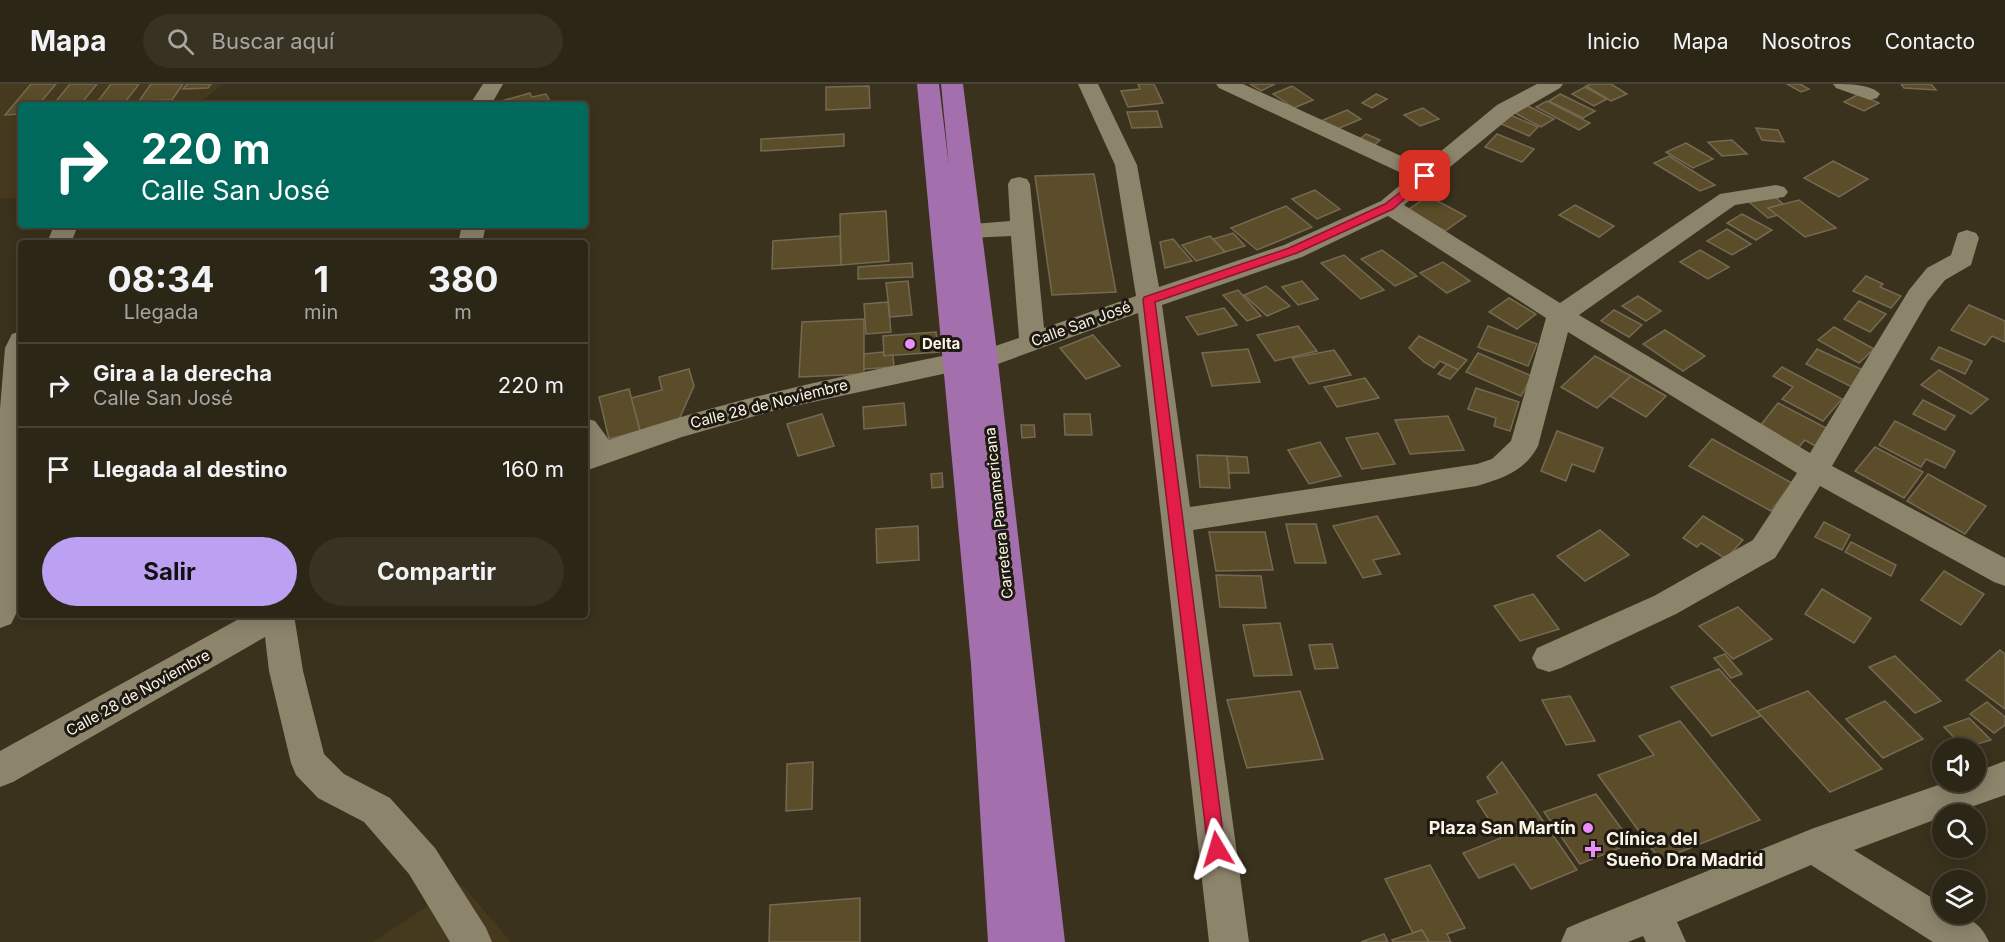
<!DOCTYPE html>
<html lang="es">
<meta charset="utf-8">
<style>
:root{--surface:#2c2616;--page:#383223;--text:#f1f3f6;--muted:#a6a5a1;--line:#484335;--accent:#bca0f2}
body{margin:0;font-family:Inter,sans-serif;background:var(--page);color:var(--text);height:100vh;display:flex;flex-direction:column;font-size:22px;white-space:nowrap}
*{box-sizing:border-box;margin:0}
p{font-size:20px;color:var(--muted)}
.icon{flex:none;width:33px;height:33px;fill:none;stroke:currentColor;stroke-width:2;stroke-linecap:round;stroke-linejoin:round}
.map{position:relative;flex:1;overflow:hidden}
.drawer{position:absolute;left:18px;top:156px;width:570px;height:378px;display:flex;flex-direction:column;background:var(--surface);border-radius:6px;box-shadow:0 3px 15px #0003,0 0 0 2px var(--line)}
.drawer>*{flex:none}
.guide{position:absolute;left:18px;top:18px;width:570px;height:126px;border-radius:6px;box-shadow:0 3px 15px #0003,0 0 0 2px var(--line);background:#00695c;color:#fff;overflow:hidden}
.tools{position:absolute;left:1932px;top:654px;display:grid;gap:12px}
.tools a{display:grid;place-items:center;width:54px;height:54px;border-radius:50%;background:var(--surface);box-shadow:0 3px 15px #0003,0 0 0 2px var(--line);font-size:30px}
.pin{position:absolute;display:grid;place-items:center;width:51px;height:51px;color:#fff;margin:-26px;border-radius:12px;box-shadow:0 3px 9px #0006}
.me{position:absolute;width:66px;margin:-33px;rotate:353deg;stroke-linejoin:round;filter:drop-shadow(0 0 4px #0008)}
.turn{display:flex;align-items:center;gap:21px;height:126px;padding:0 24px;font-size:27px}
.turn .icon{width:78px;height:78px;stroke-width:2.5}
.turn b{display:block;font-size:42px;line-height:51px}
.eta{display:flex;justify-content:space-evenly;align-items:center;height:102px;text-align:center}
.eta b{font-size:36px;font-weight:700;line-height:42px}
.cta{display:flex;gap:12px;margin-top:auto;padding:12px 24px}
.cta a{flex:1;height:69px;border-radius:36px;background:var(--accent);color:#111;font-size:24px;font-weight:700;line-height:69px;text-align:center}
.cta a+a{background:var(--page);color:var(--text)}
ul{padding:0;list-style:none}
li{display:flex;align-items:center;gap:18px;height:84px;padding:0 24px;border-top:2px solid var(--line)}
li div{flex:1}
li b{display:block;font-size:22px}
li em{font-style:normal}
header{display:flex;align-items:center;gap:36px;box-sizing:border-box;height:84px;padding:0 30px;background:var(--surface);border-bottom:2px solid var(--line)}
header strong{font-size:28px}
nav{display:flex;gap:33px;margin-inline-start:auto;font-size:21px}
.search{width:420px;height:54px;background:var(--page);display:flex;align-items:center;gap:15px;box-sizing:border-box;padding:0 21px;border-radius:33px;color:var(--muted);font-size:22px}
.map>svg:first-child{display:block}
</style>
<header>
<strong>Mapa</strong>
<div class="search"><svg class="icon" aria-label="search" viewBox="0 0 24 24"><circle cx="10" cy="10" r="6"/><path d="M15 15l6 6"/></svg>Buscar aquí</div>
<nav><a>Inicio</a><a>Mapa</a><a>Nosotros</a><a>Contacto</a></nav>
</header>
<div class="map">
<svg width="2005" height="858" viewBox="0 0 2005 858">
<rect width="100%" height="100%" fill="#3b321d"/>
<!-- built -->
<g fill="#463a1e">
<path d="M0,0H223L196,21H21V114H0Z"/>
<path d="M461,800L511,858H373Z"/>
</g>
<!-- building -->
<g fill="#5b4d29" stroke="#746a53" stroke-width="1.5">
<path d="M31,0H56L38,21H21V30L5,31Z"/>
<path d="M70,0H97L80,21H53Z"/>
<path d="M111,0H139L123,21H95Z"/>
<path d="M151,0H183L172,16L139,17Z"/>
<path d="M187,0H211L208,4L183,5Z"/>
<path d="M1138,0H1154L1163,19L1128,23L1121,7L1140,5Z"/>
<path d="M1250,0H1275L1261,7Z"/>
<path d="M1591,0H1611L1627,10L1611,17L1586,2Z"/>
<path d="M1787,0H1800L1809,5L1801,8Z"/>
<path d="M1901,0H1931L1936,6L1904,4Z"/>
<path d="M869,2L870,24L826,26V3Z"/>
<path d="M1292,2L1313,16L1294,24L1273,10Z"/>
<path d="M1585,3L1607,15L1594,22L1572,10Z"/>
<path d="M530,9L532,13L546,10L550,17L536,21H499L498,18Z"/>
<path d="M1376,10L1387,15L1372,24L1362,19Z"/>
<path d="M1560,10L1595,27L1583,34L1549,17Z"/>
<path d="M1859,10L1879,19L1864,27L1844,18Z"/>
<path d="M1547,17L1590,39L1579,46L1536,23Z"/>
<path d="M1526,21L1554,35L1541,43L1513,28Z"/>
<path d="M1423,24L1439,35L1420,42L1404,31Z"/>
<path d="M1347,26L1361,35L1335,46L1321,37Z"/>
<path d="M1157,27L1162,43L1132,44L1127,28Z"/>
<path d="M1508,30L1538,43L1529,52L1497,38Z"/>
<path d="M1756,44L1778,46L1784,58L1762,56Z"/>
<path d="M844,50V62L761,67V55Z"/>
<path d="M1366,50L1380,56L1371,64L1357,57Z"/>
<path d="M1497,50L1534,65L1522,78L1485,63Z"/>
<path d="M1732,56L1747,70L1722,72L1708,58Z"/>
<path d="M1686,59L1713,75L1693,84L1666,68Z"/>
<path d="M1669,72L1715,101L1700,107L1654,79Z"/>
<path d="M1833,77L1868,95L1839,113L1804,94Z"/>
<path d="M1094,90L1116,208L1052,211L1035,92Z"/>
<path d="M1315,106L1340,125L1317,135L1292,115Z"/>
<path d="M1428,112L1466,132L1445,147L1408,126Z"/>
<path d="M1774,112L1783,120L1768,124L1778,131L1768,134L1749,118Z"/>
<path d="M1799,116L1836,144L1805,153L1768,124Z"/>
<path d="M1575,121L1614,142L1599,153L1559,131Z"/>
<path d="M1286,122L1312,143L1257,166L1231,144Z"/>
<path d="M886,127L889,177L841,181L840,130Z"/>
<path d="M1742,130L1772,146L1756,156L1727,139Z"/>
<path d="M1727,145L1751,160L1732,171L1707,157Z"/>
<path d="M1233,149L1245,162L1225,168L1213,155Z"/>
<path d="M840,152L841,181L772,185L773,157Z"/>
<path d="M1210,152L1225,168L1196,177L1182,161Z"/>
<path d="M1173,155L1192,177L1165,184L1160,158Z"/>
<path d="M1382,166L1417,192L1395,202L1361,175Z"/>
<path d="M1700,166L1729,183L1708,195L1680,178Z"/>
<path d="M1344,171L1384,206L1361,215L1321,179Z"/>
<path d="M1443,178L1470,197L1447,209L1420,189Z"/>
<path d="M912,179L913,193L858,195V183Z"/>
<path d="M1866,192L1883,200L1880,203L1901,212L1891,224L1853,207Z"/>
<path d="M908,197L912,231L890,233L886,199Z"/>
<path d="M1302,197L1318,215L1298,221L1282,203Z"/>
<path d="M1266,202L1290,222L1267,232L1244,211Z"/>
<path d="M1238,206L1261,232L1247,237L1223,211Z"/>
<path d="M1638,212L1661,227L1646,237L1622,222Z"/>
<path d="M1509,214L1536,230L1517,245L1489,228Z"/>
<path d="M1859,217L1886,230L1870,248L1844,235Z"/>
<path d="M888,218L891,248L866,250L864,220Z"/>
<path d="M1969,221L2005,237V258L1992,252L1985,261L1951,246Z"/>
<path d="M1224,224L1237,241L1198,251L1186,233Z"/>
<path d="M1614,226L1642,241L1629,253L1601,237Z"/>
<path d="M864,235V290L799,293L802,238Z"/>
<path d="M1298,242L1317,267L1275,277L1257,251Z"/>
<path d="M1488,242L1537,260L1528,282L1478,263Z"/>
<path d="M1834,243L1874,265L1859,279L1818,256Z"/>
<path d="M1665,246L1705,272L1683,287L1643,260Z"/>
<path d="M936,248L939,268L884,272L883,252Z"/>
<path d="M1093,251L1120,282L1086,295L1060,264Z"/>
<path d="M1419,252L1467,276L1458,286L1440,277L1434,284L1424,278L1409,264Z"/>
<path d="M1939,263L1972,277L1965,290L1931,275Z"/>
<path d="M1248,265L1260,298L1212,302L1202,269Z"/>
<path d="M1817,265L1863,286L1852,303L1806,280Z"/>
<path d="M1334,266L1351,291L1309,300L1292,274Z"/>
<path d="M883,268L884,272L893,271L894,283L864,285V270Z"/>
<path d="M1478,269L1532,292L1521,312L1466,288Z"/>
<path d="M1595,272L1631,292L1597,324L1561,303Z"/>
<path d="M1447,280L1458,286L1450,295L1438,290Z"/>
<path d="M1782,283L1842,315L1823,337L1782,315L1793,303L1773,292Z"/>
<path d="M689,285L694,302L677,340L641,350L631,314L662,306L659,293Z"/>
<path d="M1939,286L1988,315L1971,330L1921,301Z"/>
<path d="M1631,292L1666,312L1646,333L1610,312Z"/>
<path d="M1365,294L1379,314L1337,323L1324,303Z"/>
<path d="M1476,304L1519,318L1510,347L1494,342L1496,334L1468,325Z"/>
<path d="M629,305L640,347L609,355L599,313Z"/>
<path d="M1923,316L1955,332L1945,346L1913,330Z"/>
<path d="M904,319L906,341L864,345L863,323Z"/>
<path d="M1778,319L1828,345L1815,362L1805,356L1799,363L1760,342Z"/>
<path d="M822,330L834,362L798,372L787,340Z"/>
<path d="M1064,330H1090L1092,351H1065Z"/>
<path d="M1448,332L1464,366L1410,370L1395,336Z"/>
<path d="M1895,337L1955,367L1945,384L1926,375L1921,383L1879,361Z"/>
<path d="M1021,341H1034L1035,353L1022,354Z"/>
<path d="M1557,347L1603,364L1594,388L1572,380L1566,397L1541,387Z"/>
<path d="M1378,349L1395,380L1362,385L1346,354Z"/>
<path d="M1712,355L1792,399L1771,427L1689,382Z"/>
<path d="M1320,358L1341,392L1309,400L1288,366Z"/>
<path d="M1875,363L1923,388L1904,414L1855,387Z"/>
<path d="M1197,371L1227,372L1230,404L1200,403Z"/>
<path d="M1227,372L1247,373L1249,389H1229Z"/>
<path d="M942,389L943,403L932,404L931,390Z"/>
<path d="M1928,390L1986,422L1965,450L1907,417Z"/>
<path d="M1377,432L1400,470L1373,476L1381,490L1363,494L1333,442Z"/>
<path d="M1703,432L1743,456L1726,475L1701,459L1697,463L1683,454Z"/>
<path d="M1824,438L1850,451L1842,466L1815,453Z"/>
<path d="M1286,440H1316L1326,479H1295Z"/>
<path d="M918,442L919,476L877,479L876,445Z"/>
<path d="M1600,446L1629,471L1585,497L1557,472Z"/>
<path d="M1209,448H1265L1273,486L1216,487Z"/>
<path d="M1851,458L1896,481L1891,492L1845,468Z"/>
<path d="M1944,487L1984,510L1961,541L1921,516Z"/>
<path d="M1216,491L1261,492L1266,524L1220,523Z"/>
<path d="M1822,505L1871,534L1854,559L1805,530Z"/>
<path d="M1533,510L1559,545L1520,557L1494,522Z"/>
<path d="M1738,523L1772,555L1733,575L1699,542Z"/>
<path d="M1280,539L1292,591L1254,592L1243,541Z"/>
<path d="M1332,560L1338,584L1315,585L1309,561Z"/>
<path d="M2000,566L2005,570V625L1966,596Z"/>
<path d="M1725,570L1742,590L1731,594L1714,574Z"/>
<path d="M1895,572L1941,617L1915,629L1869,583Z"/>
<path d="M1719,585L1761,632L1712,652L1671,603Z"/>
<path d="M1300,607L1323,675L1247,684L1227,616Z"/>
<path d="M1808,607L1882,685L1830,708L1757,627Z"/>
<path d="M1570,612L1595,657L1566,661L1542,616Z"/>
<path d="M1885,617L1923,655L1883,674L1846,635Z"/>
<path d="M1987,618L2005,633V641L1994,649L1970,630Z"/>
<path d="M1969,634L1991,656L1964,664L1944,643Z"/>
<path d="M1680,637L1760,736L1660,776L1598,691L1654,671L1639,652Z"/>
<path d="M813,678L812,725L786,727L787,680Z"/>
<path d="M1502,678L1577,786L1531,805L1514,780L1479,794L1463,769L1501,754L1477,717L1498,709L1487,693Z"/>
<path d="M1596,710L1632,759L1580,780L1544,728Z"/>
<path d="M1430,781L1465,844L1447,850L1451,858H1429L1422,846L1413,849L1385,795Z"/>
<path d="M860,814V858H769L770,821Z"/>
<path d="M1422,846L1429,858H1393L1392,856Z"/>
<path d="M1384,850L1388,858H1361Z"/>
</g>
<g fill="none" stroke-linecap="round" stroke-linejoin="round">
<!-- minor -->
<g fill="#8d846c" fill-rule="evenodd">
<path d="M483,0H503L491,21H475L472,17Z"/>
<path d="M1078,0H1098L1137,81L1159,203L1284,161L1381,117L1410,93L1219,4L1216,0H1243L1423,82L1497,21L1537,0H1563L1560,4L1513,31L1404,121L1560,219L1720,110L1776,101L1784,103L1788,108L1784,113L1735,121L1579,231L1810,369L1909,206L1927,184L1951,171L1958,149L1967,146L1976,149L1979,154L1971,181L1945,196L1928,217L1832,382L2005,474V502L1994,498L1820,402L1775,474L1676,530L1561,584L1549,588L1537,584L1532,574L1537,564L1654,512L1753,456L1797,389L1568,248L1538,362C1524,388 1503,394 1477,402L1193,446L1249,858H1209L1138,229L984,285L975,283L971,276L975,269L1019,254L1011,152L969,154L961,151L957,146L961,141L1010,137L1008,100L1011,95L1019,93L1027,95L1030,100L1044,244L1136,212L1115,81ZM1388,132L1546,234L1511,357L1492,375L1477,380L1190,423L1162,221L1302,173Z"/>
<path d="M1833,0C1847,0 1871,0 1880,10L1877,14L1870,16L1836,4Z"/>
<path d="M54,141H78L71,159H47Z"/>
<path d="M462,141H486L482,159H458Z"/>
<path d="M21,247V444L16,530L11,540L0,544V325L5,264L12,250Z"/>
<path d="M957,269L966,271L970,278L966,285L776,326L682,353L585,387V334L595,337L609,356C724,316 838,293 957,269Z"/>
<path d="M246,531H294L303,587L324,670L344,690L390,714L435,764L486,844L492,858H450L409,790L364,738L318,714L296,691L291,679L269,587L265,553L13,698L0,703V667Z"/>
<path d="M2005,677V711L1951,730H1942V733L1854,766L1942,820V830C1965,830 1980,837 1989,858H1933L1811,781L1677,838L1686,858H1646L1643,852L1628,858H1561L1567,844L1581,838L1814,744L1947,698H1976V688Z"/>
</g>
<!-- highway -->
<path fill="#a36fad" fill-rule="evenodd" d="M917,0H939L949,83L941,0H963L995,252L1065,858H988L971,580Z"/>
</g>
<!-- route -->
<path fill="#e11d48" stroke="#92132f" stroke-width="1.5" d="M1425,89L1430,92L1429,94L1393,125L1297,169L1155,218L1225,765L1223,770L1217,773L1211,770L1208,765L1143,216L1144,213L1289,164L1385,120Z"/>
<!-- markers -->
<g fill="#ea8dfd" stroke="#1e1a11" stroke-width="2">
<circle cx="910" cy="260" r="6"/>
<circle cx="1588" cy="744" r="6"/>
<path d="M1590 756h6v6h6v6h-6v6h-6v-6h-6v-6h6z"/>
</g>
<g text-anchor="middle" stroke-width="6" stroke-linejoin="round" paint-order="stroke">
<!-- street labels -->
<g font-size="15" fill="#faf4e7" stroke="#1e1a11">
<text transform="translate(1081 240) rotate(-20)" y="5">Calle San José</text>
<text transform="translate(769 320) rotate(-14)" y="5">Calle 28 de Noviembre</text>
<text transform="translate(999 429) rotate(-96)" y="5">Carretera Panamericana</text>
<text transform="translate(138 609) rotate(-29)" y="5">Calle 28 de Noviembre</text>
</g>
<!-- poi labels -->
<g font-size="15" font-weight="bold" fill="#faf4e7" stroke="#1e1a11" text-anchor="start">
<text x="922" y="265">Delta</text>
</g>
<!-- near-poi labels -->
<g font-size="18" font-weight="bold" fill="#faf4e7" stroke="#1e1a11" text-anchor="end">
<text x="1576" y="750">Plaza San Martín</text>
<text x="1606" y="761" text-anchor="start">Clínica del<tspan x="1606" dy="21">Sueño Dra Madrid</tspan></text>
</g>
</g>
</svg>
<div class="tools">
<a><svg class="icon" aria-label="sound" viewBox="0 0 24 24"><path d="M4 9h4l5-4v14l-5-4H4zM17 9q2 3 0 6"/></svg></a>
<a><svg class="icon" aria-label="search" viewBox="0 0 24 24"><circle cx="10" cy="10" r="6"/><path d="M15 15l6 6"/></svg></a>
<a><svg class="icon" aria-label="layers" viewBox="0 0 24 24"><path d="M12 4l9 5-9 5-9-5zM3 14l9 5 9-5"/></svg></a>
</div>
<div class="pin" style="left:1425px;top:92px;background:#d93025"><svg class="icon" aria-label="arrive" viewBox="0 0 24 24"><path d="M6 21V4h12l-3 4 3 4H6"/></svg></div>
<svg class="me" style="left:1217px;top:765px" viewBox="-20 -20 40 40"><path d="M0-17L14 15 0 8-14 15z" fill="#e11d48" stroke="#fff" stroke-width="4"/></svg>
<div class="guide">
<div class="turn"><svg class="icon" aria-label="right" viewBox="0 0 24 24"><path d="M7 20v-9h11M14 6l5 5-5 5"/></svg><div><b>220 m</b>Calle San José</div></div>
</div>
<section class="drawer">
<div class="eta">
<div><b>08:34</b><p>Llegada</p></div>
<div><b>1</b><p>min</p></div>
<div><b>380</b><p>m</p></div>
</div>
<ul>
<li><svg class="icon" aria-label="right" viewBox="0 0 24 24"><path d="M7 20v-9h11M14 6l5 5-5 5"/></svg><div><b>Gira a la derecha</b><p>Calle San José</p></div><em>220 m</em></li>
<li><svg class="icon" aria-label="arrive" viewBox="0 0 24 24"><path d="M6 21V4h12l-3 4 3 4H6"/></svg><div><b>Llegada al destino</b></div><em>160 m</em></li>
</ul>
<div class="cta"><a>Salir</a><a>Compartir</a></div>
</section>
</div>
